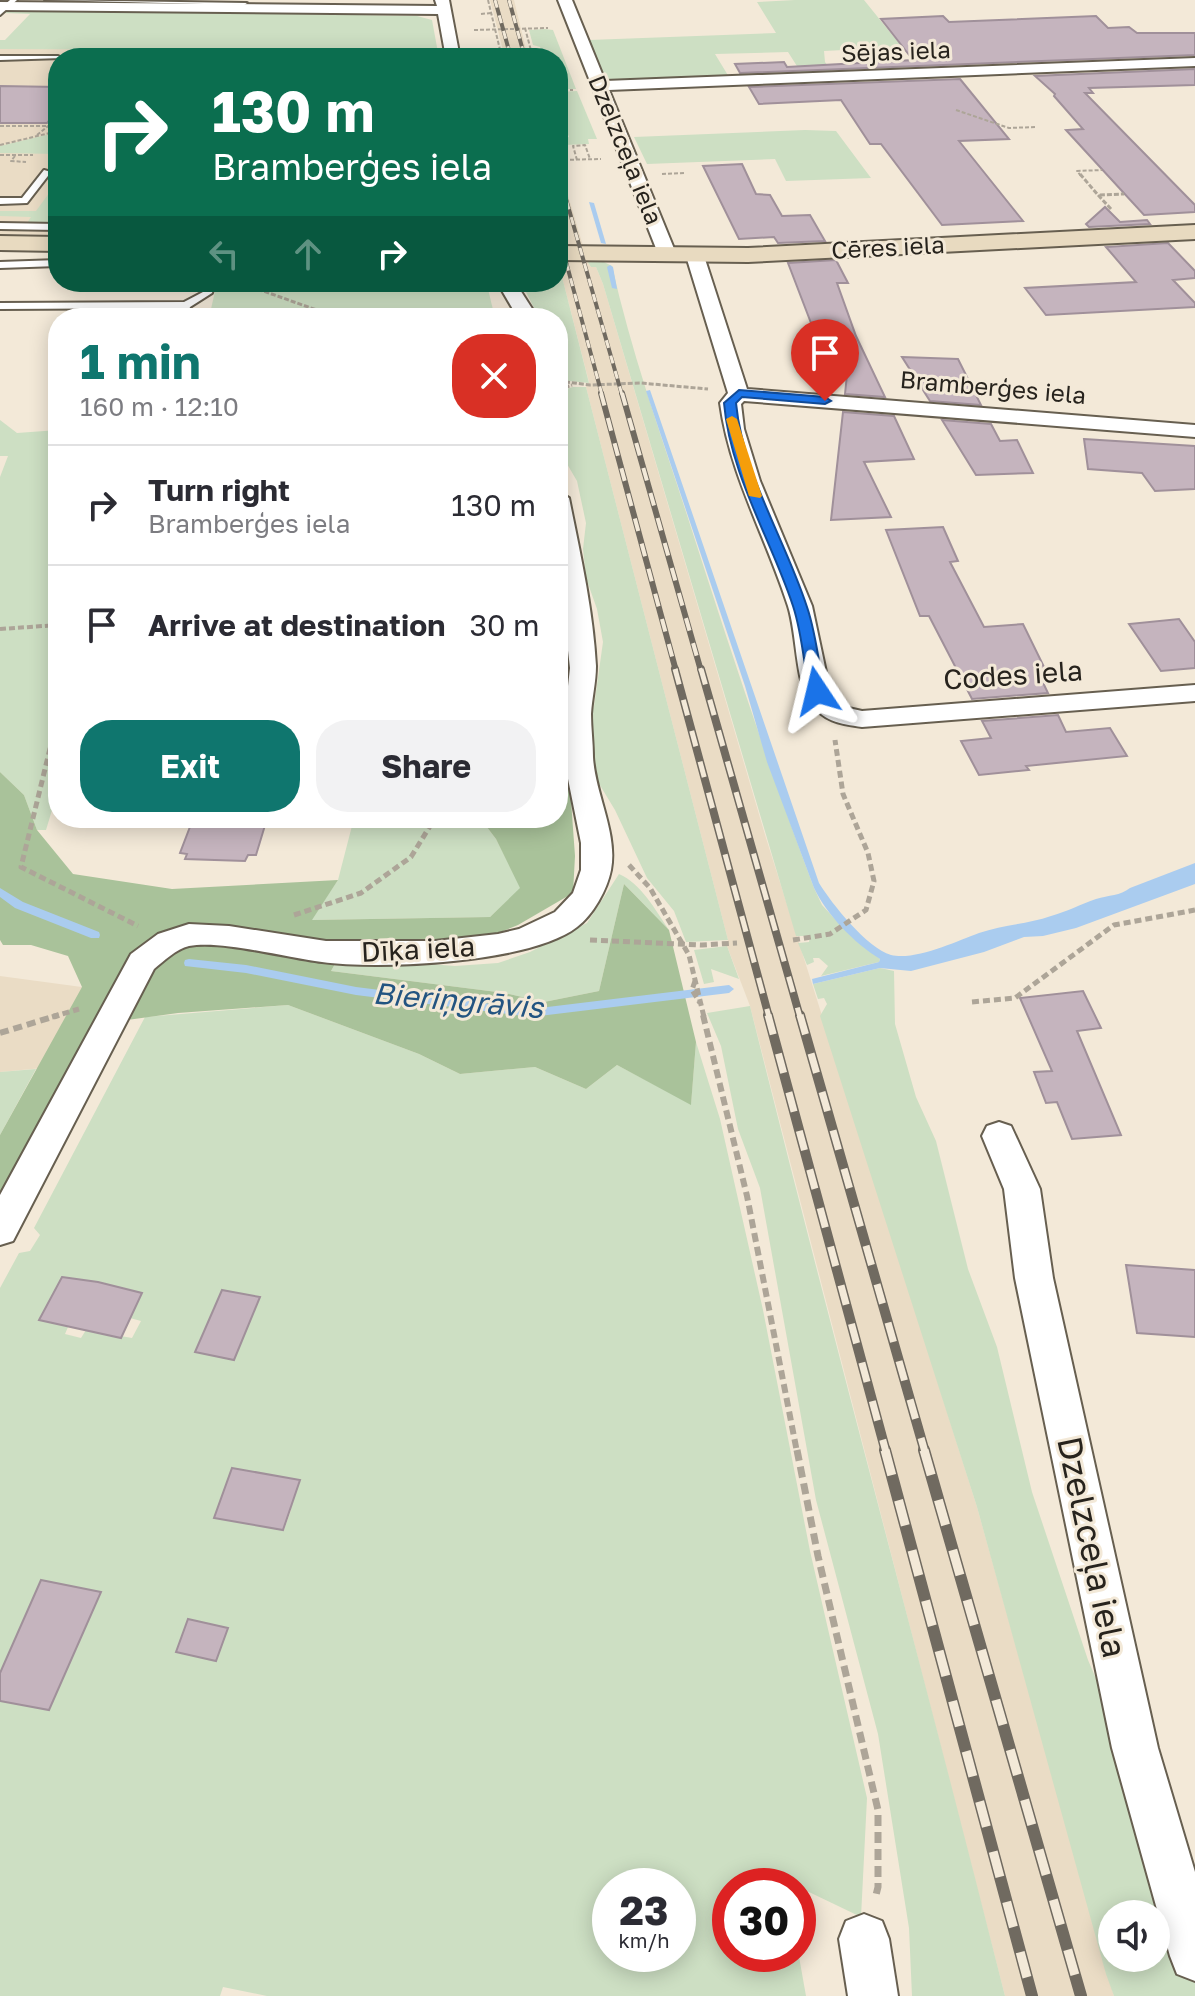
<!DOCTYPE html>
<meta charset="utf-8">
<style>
:root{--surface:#fff;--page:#f2f2f3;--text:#2b2b33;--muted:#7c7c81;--line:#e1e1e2;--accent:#0f766e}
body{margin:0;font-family:"Golos Text",sans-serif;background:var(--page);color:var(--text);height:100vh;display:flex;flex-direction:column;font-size:30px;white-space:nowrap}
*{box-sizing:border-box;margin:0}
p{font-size:26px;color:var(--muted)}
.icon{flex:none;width:44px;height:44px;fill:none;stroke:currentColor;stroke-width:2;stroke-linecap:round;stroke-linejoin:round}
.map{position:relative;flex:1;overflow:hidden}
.drawer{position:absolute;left:48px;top:308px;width:520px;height:520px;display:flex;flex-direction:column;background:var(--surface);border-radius:32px;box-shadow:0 4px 20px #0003}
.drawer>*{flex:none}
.top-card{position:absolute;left:48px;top:48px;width:520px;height:244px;border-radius:32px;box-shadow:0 4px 20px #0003;background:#0b6e4f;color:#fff;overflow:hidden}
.controls{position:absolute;left:1098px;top:1900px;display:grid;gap:16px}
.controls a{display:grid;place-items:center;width:72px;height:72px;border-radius:50%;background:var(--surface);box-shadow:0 4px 20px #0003;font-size:40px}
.speed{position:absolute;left:592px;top:1868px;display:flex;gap:16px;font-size:40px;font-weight:700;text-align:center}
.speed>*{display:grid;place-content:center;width:104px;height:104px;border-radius:50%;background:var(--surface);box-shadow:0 4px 20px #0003;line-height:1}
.speed small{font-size:20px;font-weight:400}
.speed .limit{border:12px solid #d22;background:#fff;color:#111}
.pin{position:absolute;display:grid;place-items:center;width:68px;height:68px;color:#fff;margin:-82px -34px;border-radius:50% 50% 50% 0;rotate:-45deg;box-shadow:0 0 8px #0007}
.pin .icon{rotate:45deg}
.me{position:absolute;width:88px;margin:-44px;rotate:350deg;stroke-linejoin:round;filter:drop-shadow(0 0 6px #0008)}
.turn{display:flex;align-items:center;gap:28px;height:168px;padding:0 32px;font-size:36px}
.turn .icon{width:104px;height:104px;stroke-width:2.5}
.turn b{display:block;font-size:56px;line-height:68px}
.lanes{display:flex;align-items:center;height:76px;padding:0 32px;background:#0003;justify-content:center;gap:40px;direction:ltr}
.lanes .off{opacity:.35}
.round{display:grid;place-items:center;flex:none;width:84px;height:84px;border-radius:32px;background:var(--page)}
.overview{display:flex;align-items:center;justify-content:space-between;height:136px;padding:0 32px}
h1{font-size:48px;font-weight:700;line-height:60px;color:var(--accent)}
.button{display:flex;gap:16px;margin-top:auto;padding:16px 32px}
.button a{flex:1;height:92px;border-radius:32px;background:var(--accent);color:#fff;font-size:32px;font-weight:700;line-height:92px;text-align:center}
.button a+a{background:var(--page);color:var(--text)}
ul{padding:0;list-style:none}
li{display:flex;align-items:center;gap:24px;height:120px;padding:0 32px;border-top:2px solid var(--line)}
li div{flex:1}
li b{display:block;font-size:30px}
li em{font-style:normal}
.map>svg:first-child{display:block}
</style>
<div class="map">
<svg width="1195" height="1996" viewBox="0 0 1195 1996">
<rect width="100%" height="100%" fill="#f3e9d8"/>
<!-- built -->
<g fill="#eadcc5">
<path d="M490,0H514L528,58H505Z"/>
<path d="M0,41L133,49L128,58H58V235L0,234Z"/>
<path d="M558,161V162L583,246H558Z"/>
<path d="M558,261H587L591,267H596L603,284L766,838L977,1507L1114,1996H1005L750,1006L727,946L728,940L586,387L589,382Z"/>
<path d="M0,976L104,990L64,1066L0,1072Z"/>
</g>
<!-- green -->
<g fill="#cddfc3" fill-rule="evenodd">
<path d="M795,0H864L902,47L824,51L825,62L832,72L802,74L788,52L715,54L729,77L607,81L589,40L776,33L757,2Z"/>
<path d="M11,9L417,16L432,20L439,58H223L227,50L0,49V40H5L30,14L5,13Z"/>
<path d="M545,29L553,30L576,89H558V58H537L536,55L542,52L540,47L533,45L529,30Z"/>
<path d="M577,91L597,139H588L589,144L564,145L565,138L569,137L567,132L558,127V92Z"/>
<path d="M805,130L836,131L871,178L786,181L775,159L647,164L634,137Z"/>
<path d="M58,132V154L0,153V146Z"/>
<path d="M58,181V223H27L31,217L0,216V211H36Z"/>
<path d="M558,261L589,383L558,380V318H539L521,282H558Z"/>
<path d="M587,261H602L612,266C631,351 660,432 687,515C727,640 768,765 814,888L822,905L834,918L880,959L879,962L821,976L828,966L819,958H813L814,962L807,965L798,943L809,942L810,936H796L603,284L596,267H591Z"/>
<path d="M217,282H474L488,289L495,318H209Z"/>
<path d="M573,387H586L728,940L686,942L674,911L647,878L615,810L595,777L588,723L594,706L603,642L597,609L586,578L583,549L586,523L577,481L563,457L566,435L558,391Z"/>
<path d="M0,420L17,433L58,430V475L51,499H58V742L51,758H58V790L46,830H37L24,795L0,772V477L8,456H0Z"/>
<path d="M558,648L563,666L569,773H558Z"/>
<path d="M354,818H480L496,839L521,888L490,917L311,920L338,880Z"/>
<path d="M619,874C641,883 656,911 669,930L624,884L599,991L544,1002L505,993L331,971L339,957L455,966L498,963L530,952L587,923Z"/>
<path d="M727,946L739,979L711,969L714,982L704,984L694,950Z"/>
<path d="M880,968L894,971L895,1024L916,1097L936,1141L968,1269L997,1347L1032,1492L1088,1660L1106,1702L1195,1983V1996H1114L1106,1974L977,1507L820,1016L827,1004L824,998L818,999L813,984ZM1112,1914H1156V1958H1112Z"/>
<path d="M288,1005L419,1054L460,1074L535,1067L586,1089L617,1065L691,1104L696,1042L720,1119L763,1310L810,1551L867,1798L861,1917L786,1881V1886H730V1954H798V1951L806,1996H267L223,1987L220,1996H0V1288L19,1253L30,1251L40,1235L34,1228L145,1017ZM62,1277L98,1282L142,1294L130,1318L141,1321L132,1338L86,1330L81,1338L65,1334L68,1327L40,1320ZM222,1290L260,1297L234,1359L195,1351ZM233,1468L300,1480L295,1495L281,1508L291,1510L284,1530L214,1518ZM610,1886H678V1954H610Z"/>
<path d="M750,1006C832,1337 922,1665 1005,1996H912L909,1928L878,1734L816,1500L760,1188L738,1129L721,1046L707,1013Z"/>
<path d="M36,1069L0,1135V1072Z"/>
</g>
<!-- forest -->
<g fill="#a9c29a">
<path d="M101,308L199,316L89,317Z"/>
<path d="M0,772L24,795L37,830L73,874L172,889L338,880L312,920L490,917L520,888L496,839L480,818H558V773H569L575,856L573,893L518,925L470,944L344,948L331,971L505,993L544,1002L599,991L624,884L669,930L696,1042L691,1105L617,1065L586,1089L535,1067L460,1074L419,1054L288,1005L178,1013L98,1024L0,1206V1135L82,987L68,956L31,945H3L0,940Z"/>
</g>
<!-- water -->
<path fill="#aaccef" d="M650,390L819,883C832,904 867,948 891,955C915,961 957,941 979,933C1002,925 1028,924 1051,916C1066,912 1081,904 1096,899C1109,895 1120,896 1130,888L1195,863V884L1076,928L1043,936L1024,937L984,952L911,971L880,968L813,984L812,979L879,962L880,959C854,943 827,915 814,888L767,762L745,686L646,391Z"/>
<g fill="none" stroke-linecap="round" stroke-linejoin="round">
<!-- stream -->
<g fill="#aaccef" fill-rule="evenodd">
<path d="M589,202L594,203L606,244L601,243Z"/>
<path d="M610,265L613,267L617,289L612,288L607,267Z"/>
<path d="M0,888L23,902L99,932L100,935L99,938H91L15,908L0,897Z"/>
<path d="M189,959L246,965L356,987L531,1009L729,985L734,989L729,993L531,1017L356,995L246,973L185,966L184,963L185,960Z"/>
</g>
</g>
<!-- building -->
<g fill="#c5b4be" stroke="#a0909a" stroke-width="2">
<path d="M943,16L949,22L1096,16L1108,28L1129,27L1137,33H1195V55L740,73L735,64L784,62L787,67L913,60L881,19Z"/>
<path d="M1195,69V85L1089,88L1093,93H1085L1195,205V212L1144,215L1066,130L1083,129L1054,96L1055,94L1035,76Z"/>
<path d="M960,79L1009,139L959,141L1023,221L942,225L881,144H870L841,100L759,104L749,87Z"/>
<path d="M0,86L58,87V109L47,123H0Z"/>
<path d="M742,164L756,194L770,195L782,216L810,215L825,241L778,243L774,237L739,239L703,166Z"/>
<path d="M1105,207L1120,222L1147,220L1150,224L1089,227L1086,224Z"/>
<path d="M1168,243L1195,271V278L1173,280L1195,303V307L1046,315L1025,288L1136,282L1106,247Z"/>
<path d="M836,260L848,283H837L856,336L885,397L845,394L851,336H816L788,263Z"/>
<path d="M902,357L958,359L981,405L930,401Z"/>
<path d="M843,412L894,416L914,459L864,462L891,517L831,520Z"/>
<path d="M942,420L991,424L1000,441L1017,440L1033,473L976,475Z"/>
<path d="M1084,439L1195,446V489L1155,491L1142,473L1088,469Z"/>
<path d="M943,527L958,561L950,562L984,627L1023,624L1045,669L1037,670L1048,693L972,699L929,616H920L886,530Z"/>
<path d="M1179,619L1195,642V668L1161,671L1129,624Z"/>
<path d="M1058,715L1066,732L1110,728L1127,756L1026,766L1029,770L979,775L961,741L991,738L982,721Z"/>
<path d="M193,819L266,822L256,855H248L245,861L185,859L187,854L180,853Z"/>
<path d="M1083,991L1101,1028L1077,1031L1121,1135L1072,1139L1057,1102L1046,1103L1034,1072L1052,1071L1020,998Z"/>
<path d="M1126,1265L1195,1270V1337L1137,1333Z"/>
<path d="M62,1277L98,1282L142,1293L121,1338L39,1320Z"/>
<path d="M222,1290L260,1297L234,1360L195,1352Z"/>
<path d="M232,1468L300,1480L283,1530L214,1518Z"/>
<path d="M41,1580L101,1592L49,1710L0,1701V1673Z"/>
<path d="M188,1619L228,1628L216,1661L176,1652Z"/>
</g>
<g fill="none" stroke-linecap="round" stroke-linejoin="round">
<defs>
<g id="lane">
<path d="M10,0H17L0,15V9Z"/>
<path d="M45,0L247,3L244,5Z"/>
<path d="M0,56H58L62,58L0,60Z"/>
<path d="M44,170L51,172L27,203L0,204V198H22Z"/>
<path d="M0,223L58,224V230L0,229Z"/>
<path d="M58,260V266L0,268V262Z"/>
<path d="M205,282H215L212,293L190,307L186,318H176L180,308L0,309V303L184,302L203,292Z"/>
</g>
<g id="street">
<path d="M435,0H449L460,58H446L438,14L0,10V2L437,6Z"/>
<path d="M558,0H572L605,81L1195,58V66L609,90L677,256L668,261L659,256Z"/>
<path d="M695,251L704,256L747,389L1195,425V437L744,401L741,404L744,429L760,481L812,606L830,691L844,707L862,711L1195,685V701L862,727C840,724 822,721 809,701C795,678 797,634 788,606C766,537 730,476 720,403L728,393L686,256Z"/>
<path d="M497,282H515L538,318H518Z"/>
<path d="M558,491L569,498C580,553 593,609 596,666C596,682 592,698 591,714C591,728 593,743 593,757C595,794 618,833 611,870C607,890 593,915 577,927C531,963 379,970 322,962C286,958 223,940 189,946C176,949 164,961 154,969L13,1241L0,1245V1195L131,954L158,934L189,924L229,926L326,941H435L498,934L519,929L555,912L573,893L581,870V843L566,769L565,713L570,668L558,563Z"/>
<path d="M999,1122L1011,1126L1040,1189L1053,1278L1158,1748L1195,1872V1981L1177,1974L1170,1956L1112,1748L1015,1278L1004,1189L982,1136L987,1126Z"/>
<path d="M864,1914L882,1921L889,1939L898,1996H848L839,1939L846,1921Z"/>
</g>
<g id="secondary">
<path d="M1195,225V239L748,262L558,260V246L748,248Z"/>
<path d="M0,236L58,237V251L0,250Z"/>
</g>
</defs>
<!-- lane casing -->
<use href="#lane" stroke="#675f50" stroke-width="4"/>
<!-- street casing -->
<use href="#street" stroke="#675f50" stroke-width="4"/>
<!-- secondary casing -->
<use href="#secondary" stroke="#675f50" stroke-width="4"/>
<!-- path-far5 -->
<g stroke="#ada598" stroke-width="2" stroke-dasharray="4 2" stroke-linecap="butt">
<path d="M488,0L502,58"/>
<path d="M481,14L491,13"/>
<path d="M525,28L533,58"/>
<path d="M474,30L548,28"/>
<path d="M558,90H573"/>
<path d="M956,110L1009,128L1035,127"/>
<path d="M0,126H58"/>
<path d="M37,135L58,118"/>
<path d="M558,138L564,160"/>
<path d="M0,145L58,131"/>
<path d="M0,155H33"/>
<path d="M15,156L11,161L26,162"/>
<path d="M558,160L601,159"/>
<path d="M577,160L573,146L585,145L590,159"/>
<path d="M662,174L685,173"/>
<path d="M1081,176L1077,171L1102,170"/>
</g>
<!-- path-far4 -->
<g stroke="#ada598" stroke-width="3" stroke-dasharray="5 2" stroke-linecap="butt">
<path d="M1080,174L1098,195"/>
<path d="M1111,209L1098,195L1124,194"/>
<path d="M238,282L339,318"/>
<path d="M558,381L590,385L641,383L708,389"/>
<path d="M558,390L572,385"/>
</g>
<!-- path-far3 -->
<path stroke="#ada598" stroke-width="4" stroke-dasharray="6 3" stroke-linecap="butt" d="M0,629L58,625"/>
<!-- path-far2 -->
<g stroke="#ada598" stroke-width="5" stroke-dasharray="7 4" stroke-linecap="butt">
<path d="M58,716L21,867L138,926"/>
<path d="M629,865L650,888L689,955L704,1017"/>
<path d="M294,915L361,893L411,857L435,818"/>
<path d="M590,940L702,945L737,943"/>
<path d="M793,940L830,934L866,910L874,881L868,853L843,794L835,740"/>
<path d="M695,981L692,990L700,1003"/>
<path d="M972,1002L1015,998L1114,925L1195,910"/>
<path d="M52,1017L79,1009"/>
</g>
<!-- path-far1 -->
<g stroke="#ada598" stroke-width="6" stroke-dasharray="9 5" stroke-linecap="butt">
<path d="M703,1015L747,1196L797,1452"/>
<path d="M0,1033L59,1015"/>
</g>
<!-- path -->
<path stroke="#ada598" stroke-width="7" stroke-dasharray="11 6" stroke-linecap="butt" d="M797,1450L818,1556L878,1810V1887L875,1899"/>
<!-- lane -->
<use href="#lane" fill="#fff" fill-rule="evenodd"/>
<!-- street -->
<use href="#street" fill="#fff" fill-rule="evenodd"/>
<!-- secondary -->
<use href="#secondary" fill="#e8dac0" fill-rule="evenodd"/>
<defs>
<g id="rail-far4">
<path d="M495,0L511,58"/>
<path d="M509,0L525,58"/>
<path d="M558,171L622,395"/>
<path d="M558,232L602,395"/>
</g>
<g id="rail-far3">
<path d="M601,393L676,671"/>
<path d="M622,393L701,671"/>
</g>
<g id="rail-far2">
<path d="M675,669L769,1017"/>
<path d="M701,669L800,1017"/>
</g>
<g id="rail-far1">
<path d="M768,1015L886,1452"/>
<path d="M800,1015L925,1452"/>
</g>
<g id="rail">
<path d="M885,1450L1032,1996"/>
<path d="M924,1450L1081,1996"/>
</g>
</defs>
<!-- rail-far4 casing -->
<use href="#rail-far4" stroke="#706a60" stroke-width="4"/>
<!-- rail-far3 casing -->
<use href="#rail-far3" stroke="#706a60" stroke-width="6"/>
<!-- rail-far2 casing -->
<use href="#rail-far2" stroke="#706a60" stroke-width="8"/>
<!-- rail-far1 casing -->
<use href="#rail-far1" stroke="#706a60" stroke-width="10"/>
<!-- rail casing -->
<use href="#rail" stroke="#706a60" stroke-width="12"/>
<!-- rail-far4 -->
<use href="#rail-far4" stroke="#f3e9d8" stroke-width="3" stroke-dasharray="8" stroke-linecap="butt"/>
<!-- rail-far3 -->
<use href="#rail-far3" stroke="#f3e9d8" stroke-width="4" stroke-dasharray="13" stroke-linecap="butt"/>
<!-- rail-far2 -->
<use href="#rail-far2" stroke="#f3e9d8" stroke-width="5" stroke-dasharray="16" stroke-linecap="butt"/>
<!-- rail-far1 -->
<use href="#rail-far1" stroke="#f3e9d8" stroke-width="7" stroke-dasharray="20" stroke-linecap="butt"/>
<!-- rail -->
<use href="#rail" stroke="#f3e9d8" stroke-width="9" stroke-dasharray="26" stroke-linecap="butt"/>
</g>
<!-- route -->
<path fill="#1a73e8" stroke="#114b97" stroke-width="2" d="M739,390L825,397L831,401L825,404L742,397L736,403C743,475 785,539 807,607C816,633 819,664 824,691L822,695H811L809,691C804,664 802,633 793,606C771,539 730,475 724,403Z"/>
<!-- slow -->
<path fill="#f59e0b" d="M732,416L737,419L762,496L760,498L749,496L726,419Z"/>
<g text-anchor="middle" stroke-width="6" stroke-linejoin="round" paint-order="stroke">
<!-- far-street labels -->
<g font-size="24" fill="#27231d" stroke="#f3e9d8">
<text transform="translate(896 52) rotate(-2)" y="8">Sējas iela</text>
<text transform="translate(625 150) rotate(68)" y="8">Dzelzceļa iela</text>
<text transform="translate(888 248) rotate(-3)" y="8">Cēres iela</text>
<text transform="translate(993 388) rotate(5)" y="8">Bramberģes iela</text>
</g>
<!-- street labels -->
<g font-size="28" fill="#27231d" stroke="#f3e9d8">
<text transform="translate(1013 675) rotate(-4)" y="10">Codes iela</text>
<text transform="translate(418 949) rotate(-3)" y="10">Dīķa iela</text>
</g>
<!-- water labels -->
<g font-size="30" font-style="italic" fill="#235481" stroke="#f3e9d8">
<text transform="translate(458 1001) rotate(5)" y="10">Bieriņgrāvis</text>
</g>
<!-- near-street labels -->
<g font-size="34" fill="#27231d" stroke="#f3e9d8">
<text transform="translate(1092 1547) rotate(78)" y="12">Dzelzceļa iela</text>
</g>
</g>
</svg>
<div class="controls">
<a><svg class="icon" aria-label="sound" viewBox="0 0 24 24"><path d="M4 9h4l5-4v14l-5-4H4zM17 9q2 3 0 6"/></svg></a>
</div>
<div class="speed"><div>23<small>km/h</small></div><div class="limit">30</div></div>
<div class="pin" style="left:825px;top:401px;background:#d93025"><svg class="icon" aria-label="arrive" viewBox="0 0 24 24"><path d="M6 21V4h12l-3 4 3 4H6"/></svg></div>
<svg class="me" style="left:817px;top:691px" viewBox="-20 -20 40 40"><path d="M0-17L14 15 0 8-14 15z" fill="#1a73e8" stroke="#fff" stroke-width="4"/></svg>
<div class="top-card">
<div class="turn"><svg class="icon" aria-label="right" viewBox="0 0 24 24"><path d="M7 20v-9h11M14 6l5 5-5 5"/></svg><div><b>130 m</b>Bramberģes iela</div></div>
<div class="lanes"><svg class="icon off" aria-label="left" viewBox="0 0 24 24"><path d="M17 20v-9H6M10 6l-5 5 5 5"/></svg><svg class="icon off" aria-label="ahead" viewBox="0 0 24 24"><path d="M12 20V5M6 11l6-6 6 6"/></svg><svg class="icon" aria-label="right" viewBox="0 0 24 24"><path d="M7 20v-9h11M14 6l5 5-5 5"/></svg></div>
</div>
<section class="drawer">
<div class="overview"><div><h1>1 min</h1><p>160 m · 12:10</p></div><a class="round" style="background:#d93025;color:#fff"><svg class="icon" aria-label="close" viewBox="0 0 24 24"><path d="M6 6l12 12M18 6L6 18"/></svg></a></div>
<ul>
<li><svg class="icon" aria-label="right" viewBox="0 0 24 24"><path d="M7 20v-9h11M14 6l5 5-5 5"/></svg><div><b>Turn right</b><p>Bramberģes iela</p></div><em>130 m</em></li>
<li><svg class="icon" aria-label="arrive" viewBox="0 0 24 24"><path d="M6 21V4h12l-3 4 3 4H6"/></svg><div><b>Arrive at destination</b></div><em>30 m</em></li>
</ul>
<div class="button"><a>Exit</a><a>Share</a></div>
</section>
</div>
